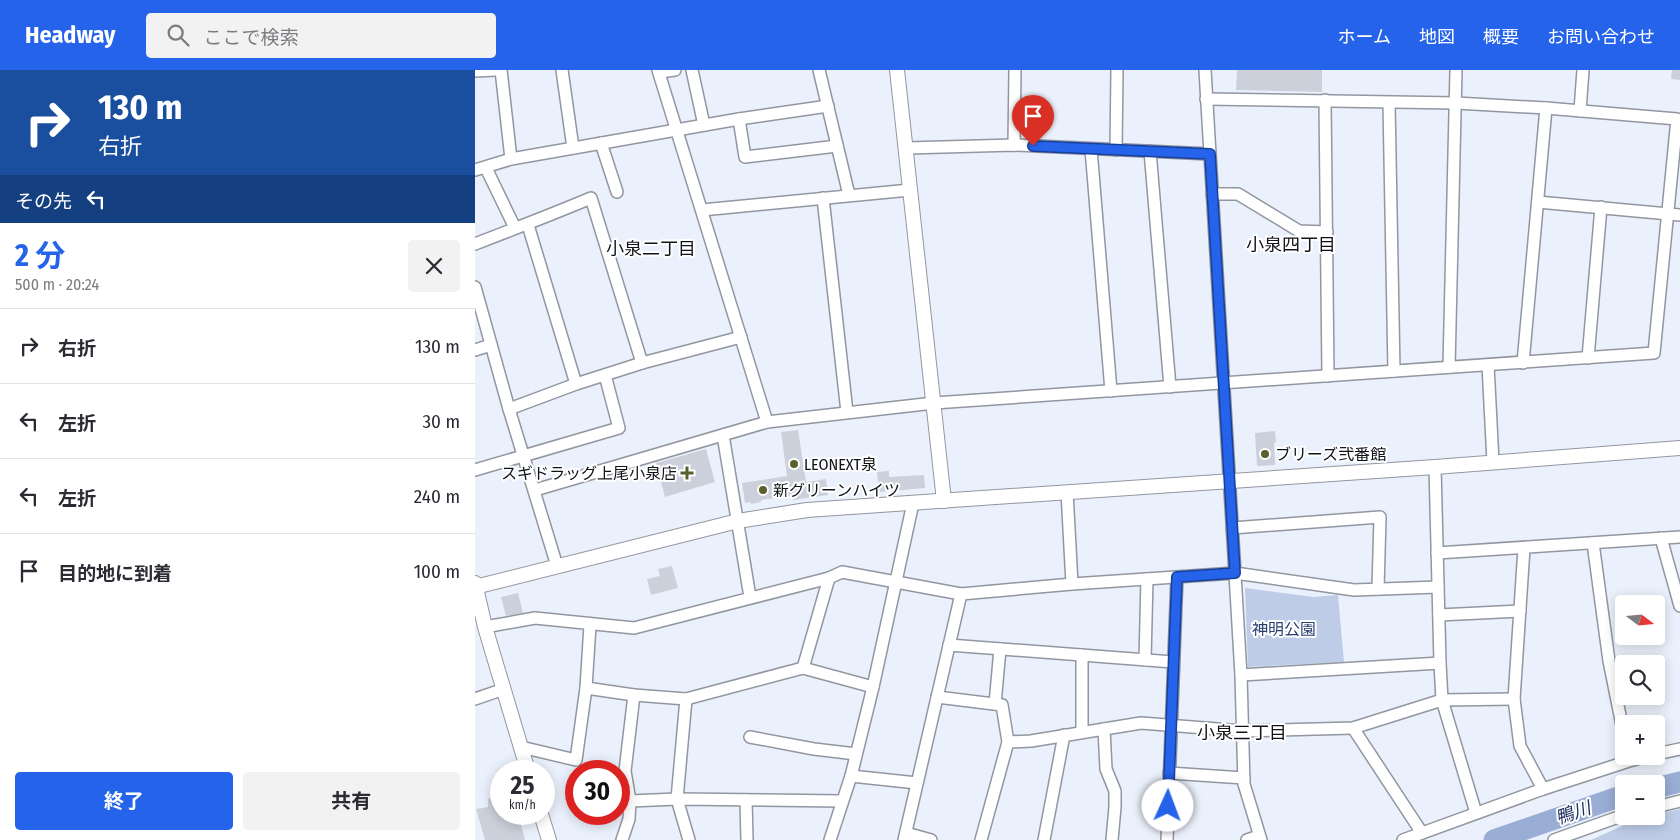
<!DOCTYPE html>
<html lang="ja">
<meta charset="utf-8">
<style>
:root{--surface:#fff;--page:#f2f2f3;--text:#2b2b33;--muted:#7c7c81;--line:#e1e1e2;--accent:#2563eb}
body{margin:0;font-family:"Fira Sans Condensed","Noto Sans JP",sans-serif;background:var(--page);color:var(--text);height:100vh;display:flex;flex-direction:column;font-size:19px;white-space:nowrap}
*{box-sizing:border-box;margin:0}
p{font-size:16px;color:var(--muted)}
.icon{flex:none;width:28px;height:28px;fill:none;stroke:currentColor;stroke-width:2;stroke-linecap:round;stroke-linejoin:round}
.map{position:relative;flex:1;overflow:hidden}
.drawer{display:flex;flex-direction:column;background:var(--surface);width:475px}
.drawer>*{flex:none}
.banner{background:#1a4fa0;color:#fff;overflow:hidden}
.needle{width:32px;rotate:106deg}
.tools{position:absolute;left:1140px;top:525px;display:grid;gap:10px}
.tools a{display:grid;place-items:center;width:50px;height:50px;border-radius:5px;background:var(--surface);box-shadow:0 2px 12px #0003;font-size:25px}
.speed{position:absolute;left:15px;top:690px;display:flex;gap:10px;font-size:25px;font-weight:700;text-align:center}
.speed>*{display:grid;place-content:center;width:65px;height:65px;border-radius:50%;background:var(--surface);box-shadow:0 2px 12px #0003;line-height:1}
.speed small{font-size:12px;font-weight:400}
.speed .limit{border:8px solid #d22;background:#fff;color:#111}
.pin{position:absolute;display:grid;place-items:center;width:42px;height:42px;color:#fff;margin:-51px -21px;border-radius:50% 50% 50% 0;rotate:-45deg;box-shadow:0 0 5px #0007}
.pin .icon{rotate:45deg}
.me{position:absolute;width:55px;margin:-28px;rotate:2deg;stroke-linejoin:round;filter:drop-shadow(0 0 4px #0008)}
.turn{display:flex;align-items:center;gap:18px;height:105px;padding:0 15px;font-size:22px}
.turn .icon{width:65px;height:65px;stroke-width:2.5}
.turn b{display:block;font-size:35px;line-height:42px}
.then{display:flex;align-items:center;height:48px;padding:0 15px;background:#0003;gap:10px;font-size:19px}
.round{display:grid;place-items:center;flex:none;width:52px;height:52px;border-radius:5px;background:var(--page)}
.overview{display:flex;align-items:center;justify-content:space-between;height:85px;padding:0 15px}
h1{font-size:30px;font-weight:700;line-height:38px;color:var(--accent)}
.action{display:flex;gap:10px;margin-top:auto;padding:10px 15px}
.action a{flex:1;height:58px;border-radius:5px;background:var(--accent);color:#fff;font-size:20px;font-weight:700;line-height:58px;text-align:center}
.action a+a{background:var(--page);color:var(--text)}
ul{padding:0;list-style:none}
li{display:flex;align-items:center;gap:15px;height:75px;padding:0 15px;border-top:1px solid var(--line)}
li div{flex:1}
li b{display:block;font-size:19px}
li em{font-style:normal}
header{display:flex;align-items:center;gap:30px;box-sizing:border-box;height:70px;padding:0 25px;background:var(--accent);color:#fff}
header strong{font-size:24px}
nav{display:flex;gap:28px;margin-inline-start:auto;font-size:18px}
.search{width:350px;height:45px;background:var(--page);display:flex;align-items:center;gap:12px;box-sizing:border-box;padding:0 18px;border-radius:5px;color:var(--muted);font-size:19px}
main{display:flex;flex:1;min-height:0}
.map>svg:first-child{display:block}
</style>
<header>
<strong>Headway</strong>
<div class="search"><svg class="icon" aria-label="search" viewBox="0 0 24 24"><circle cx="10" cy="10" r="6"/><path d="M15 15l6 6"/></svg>ここで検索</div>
<nav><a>ホーム</a><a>地図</a><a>概要</a><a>お問い合わせ</a></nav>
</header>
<main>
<section class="drawer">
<div class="banner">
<div class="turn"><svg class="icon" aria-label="right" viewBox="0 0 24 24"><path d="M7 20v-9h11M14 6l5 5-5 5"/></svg><div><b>130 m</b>右折</div></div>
<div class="then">その先<svg class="icon" aria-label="left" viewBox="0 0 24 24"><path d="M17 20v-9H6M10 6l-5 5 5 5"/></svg></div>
</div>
<div class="overview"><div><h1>2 分</h1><p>500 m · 20:24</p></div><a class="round"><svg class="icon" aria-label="close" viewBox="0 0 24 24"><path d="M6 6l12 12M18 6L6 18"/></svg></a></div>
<ul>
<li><svg class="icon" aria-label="right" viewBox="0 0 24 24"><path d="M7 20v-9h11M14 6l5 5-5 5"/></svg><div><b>右折</b></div><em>130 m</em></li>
<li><svg class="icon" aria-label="left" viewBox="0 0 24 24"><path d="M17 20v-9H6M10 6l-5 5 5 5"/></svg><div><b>左折</b></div><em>30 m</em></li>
<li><svg class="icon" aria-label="left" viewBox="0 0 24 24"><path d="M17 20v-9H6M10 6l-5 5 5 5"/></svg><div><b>左折</b></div><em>240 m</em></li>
<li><svg class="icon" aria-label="arrive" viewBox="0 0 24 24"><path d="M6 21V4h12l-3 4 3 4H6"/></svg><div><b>目的地に到着</b></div><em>100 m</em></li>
</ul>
<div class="action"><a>終了</a><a>共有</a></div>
</section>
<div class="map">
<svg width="1205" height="770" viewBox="0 0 1205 770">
<rect width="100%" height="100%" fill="#ebf1fc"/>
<!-- green -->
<g fill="#becce8">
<path d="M770,518L838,527L863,525L869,592L773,597Z"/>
<path d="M1205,739V770H1116L1160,750L1181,746V745Z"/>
</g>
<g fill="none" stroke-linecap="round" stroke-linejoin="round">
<!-- river -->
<g stroke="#9aadd4" stroke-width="21">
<path d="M1181,718L1205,712"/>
<path d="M1019,770L1149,725"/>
</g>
</g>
<!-- building -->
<g fill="#cbd0db">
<path d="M762,0H847V22L761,20Z"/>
<path d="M1197,0H1205V10L1196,9Z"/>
<path d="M323,360L331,412L351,409L353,425L318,430L317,426H315L286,430V432L276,434V432L270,433L267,413L312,406L306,362Z"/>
<path d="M800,361L801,372L799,373L800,395L782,396L780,363Z"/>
<path d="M231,379L240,412L190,427L181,393Z"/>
<path d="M414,401V407L449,405L450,418L404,422L402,402Z"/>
<path d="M197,496L203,518L176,525L172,509L185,506L183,499Z"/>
<path d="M43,523L48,543L31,546L26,527Z"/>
<path d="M26,726V744H43L50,770H10L1,739L13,737V729L18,727Z"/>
</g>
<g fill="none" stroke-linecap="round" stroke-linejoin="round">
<defs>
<g id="minor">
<path d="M26,0L36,89"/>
<path d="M87,0L98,78"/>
<path d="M183,0L292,352"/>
<path d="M217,0L229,55"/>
<path d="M344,0L374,125"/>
<path d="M730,0L766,605L769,714L786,770"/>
<path d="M0,1L21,0"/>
<path d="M184,2L200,0"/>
<path d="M850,30L853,306"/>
<path d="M914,33L919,301"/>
<path d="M353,36L264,49L270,87L362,76"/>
<path d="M1105,41L1108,0"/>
<path d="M126,73L142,122"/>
<path d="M539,75L540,0"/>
<path d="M432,78L539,75L735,84"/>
<path d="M616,79L636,321"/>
<path d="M641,80L642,0"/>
<path d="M675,81L695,317"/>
<path d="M11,98L40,158"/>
<path d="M0,100L36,89L264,49"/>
<path d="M737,124H763L824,161L852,162"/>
<path d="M348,128L372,342"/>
<path d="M1063,132L1205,145"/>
<path d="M227,140L435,120"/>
<path d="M53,155L101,314"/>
<path d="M0,174C39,159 78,144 116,128L167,293"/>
<path d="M0,217L34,339L82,496"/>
<path d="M0,280L16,275"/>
<path d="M1113,288L1126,137"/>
<path d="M1048,293L1071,38"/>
<path d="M1013,295L1018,392"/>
<path d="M974,297L981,0"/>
<path d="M34,339L101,314L167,293L266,267"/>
<path d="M248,365L275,527"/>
<path d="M960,397L965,593L967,630L1001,743"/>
<path d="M0,400L144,358L130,305"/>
<path d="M60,420L292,352L459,333L1179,283L1202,49L1071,38L981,33L731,29"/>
<path d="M592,422L597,514"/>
<path d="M757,458L905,447L903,519"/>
<path d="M1186,468L1205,536"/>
<path d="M1118,473L1134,591L1149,665"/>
<path d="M1049,478L1039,629L1045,676L1068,719"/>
<path d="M962,483L1205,467"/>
<path d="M964,545L1045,541"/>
<path d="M10,557L60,548L159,558L354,508L367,502L486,524L597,514L760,503L879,520L963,517"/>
<path d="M474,575L698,592"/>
<path d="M607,585V662"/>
<path d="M670,590L672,509"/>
<path d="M328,598L354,508"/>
<path d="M766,605L965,593"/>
<path d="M111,618L159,625L211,629L328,598L398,617"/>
<path d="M462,627L527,635L533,672L506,770"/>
<path d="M0,629L29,619"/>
<path d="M211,629L202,729L214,770"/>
<path d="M520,634L525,579"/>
<path d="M878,658L947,763"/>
<path d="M629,659L631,699L640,721V737L637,770"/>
<path d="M275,667L339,679L381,684"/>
<path d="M533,672L556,671L666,653L768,661L878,658L967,630L1039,629"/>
<path d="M46,677L101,690L111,618L115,555"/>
<path d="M1181,684L1205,679"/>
<path d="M694,703L769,708"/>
<path d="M376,706L442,713"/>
<path d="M271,730L272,770"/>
<path d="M155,731L202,729L367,731"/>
<path d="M1181,737L1205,731"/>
<path d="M431,763L456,770"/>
<path d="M147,770L154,749L155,731L150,701L159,625"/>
<path d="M355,770L376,706L398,617L438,433"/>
<path d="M429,770L486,524"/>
<path d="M569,770L589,665"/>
<path d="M692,770L702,507"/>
<path d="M772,770L784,766"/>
<path d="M928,770L1068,719L1154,691L1173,686"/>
<path d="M1079,770L1149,745"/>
</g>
<g id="tertiary">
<path d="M422,0L469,431"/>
<path d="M0,513L10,557L53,701"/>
<path d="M0,517L263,451L332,440L960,397L1205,378"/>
<path d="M66,744L74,770"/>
</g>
</defs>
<!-- minor casing -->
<use href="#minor" stroke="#9196a0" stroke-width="14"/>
<!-- tertiary casing -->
<use href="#tertiary" stroke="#9196a0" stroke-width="16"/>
<!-- minor -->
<use href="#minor" stroke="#fff" stroke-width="11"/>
<!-- tertiary -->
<use href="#tertiary" stroke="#fff" stroke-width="14"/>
</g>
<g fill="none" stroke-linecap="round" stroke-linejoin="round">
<defs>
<path id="route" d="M558,76L735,84L760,503L702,507L693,736"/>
</defs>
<!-- route casing -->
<use href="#route" stroke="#184099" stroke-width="12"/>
<!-- route -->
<use href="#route" stroke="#2563eb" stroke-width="9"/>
</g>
<!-- markers -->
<g fill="#595f2d" stroke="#fff" stroke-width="2">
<circle cx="790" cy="384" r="5"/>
<circle cx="319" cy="394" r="5"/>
<path d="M209.5 395.5h5v5h5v5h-5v5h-5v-5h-5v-5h5z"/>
<circle cx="288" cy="420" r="5"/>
</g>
<g text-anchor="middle" stroke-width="4" stroke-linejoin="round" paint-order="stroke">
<!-- poi labels -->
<g font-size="16" fill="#101216" stroke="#fff" text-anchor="start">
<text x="800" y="390">ブリーズ弐番館</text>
<text x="329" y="400">LEONEXT泉</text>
<text x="202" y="409" text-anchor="end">スギドラッグ上尾小泉店</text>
<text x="298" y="426">新グリーンハイツ</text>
</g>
<!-- park labels -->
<g font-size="16" fill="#2b4072" stroke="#fff">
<text x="809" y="565">神明公園</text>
</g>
<!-- neighbourhood labels -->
<g font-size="18" fill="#101216" stroke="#fff">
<text x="816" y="181">小泉四丁目</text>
<text x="176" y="185">小泉二丁目</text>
<text x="767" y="669">小泉三丁目</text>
</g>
<!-- water labels -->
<g font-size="18" font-style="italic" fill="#182b5b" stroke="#fff">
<text transform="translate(1098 743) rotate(-19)" y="6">鴨川</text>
</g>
</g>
</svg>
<div class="tools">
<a><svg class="needle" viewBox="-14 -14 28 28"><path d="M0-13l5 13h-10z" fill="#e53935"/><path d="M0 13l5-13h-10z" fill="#7c7c81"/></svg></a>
<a><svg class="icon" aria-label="search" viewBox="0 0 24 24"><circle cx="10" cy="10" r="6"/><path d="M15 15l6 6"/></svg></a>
<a>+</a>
<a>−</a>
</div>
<div class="speed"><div>25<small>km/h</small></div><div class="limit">30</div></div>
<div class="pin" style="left:558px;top:76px;background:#d93025"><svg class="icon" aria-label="arrive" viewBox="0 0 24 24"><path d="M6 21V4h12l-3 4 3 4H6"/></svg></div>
<svg class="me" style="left:693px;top:736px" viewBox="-20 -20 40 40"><circle r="19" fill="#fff"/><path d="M0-13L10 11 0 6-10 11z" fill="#2563eb"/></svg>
</div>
</main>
